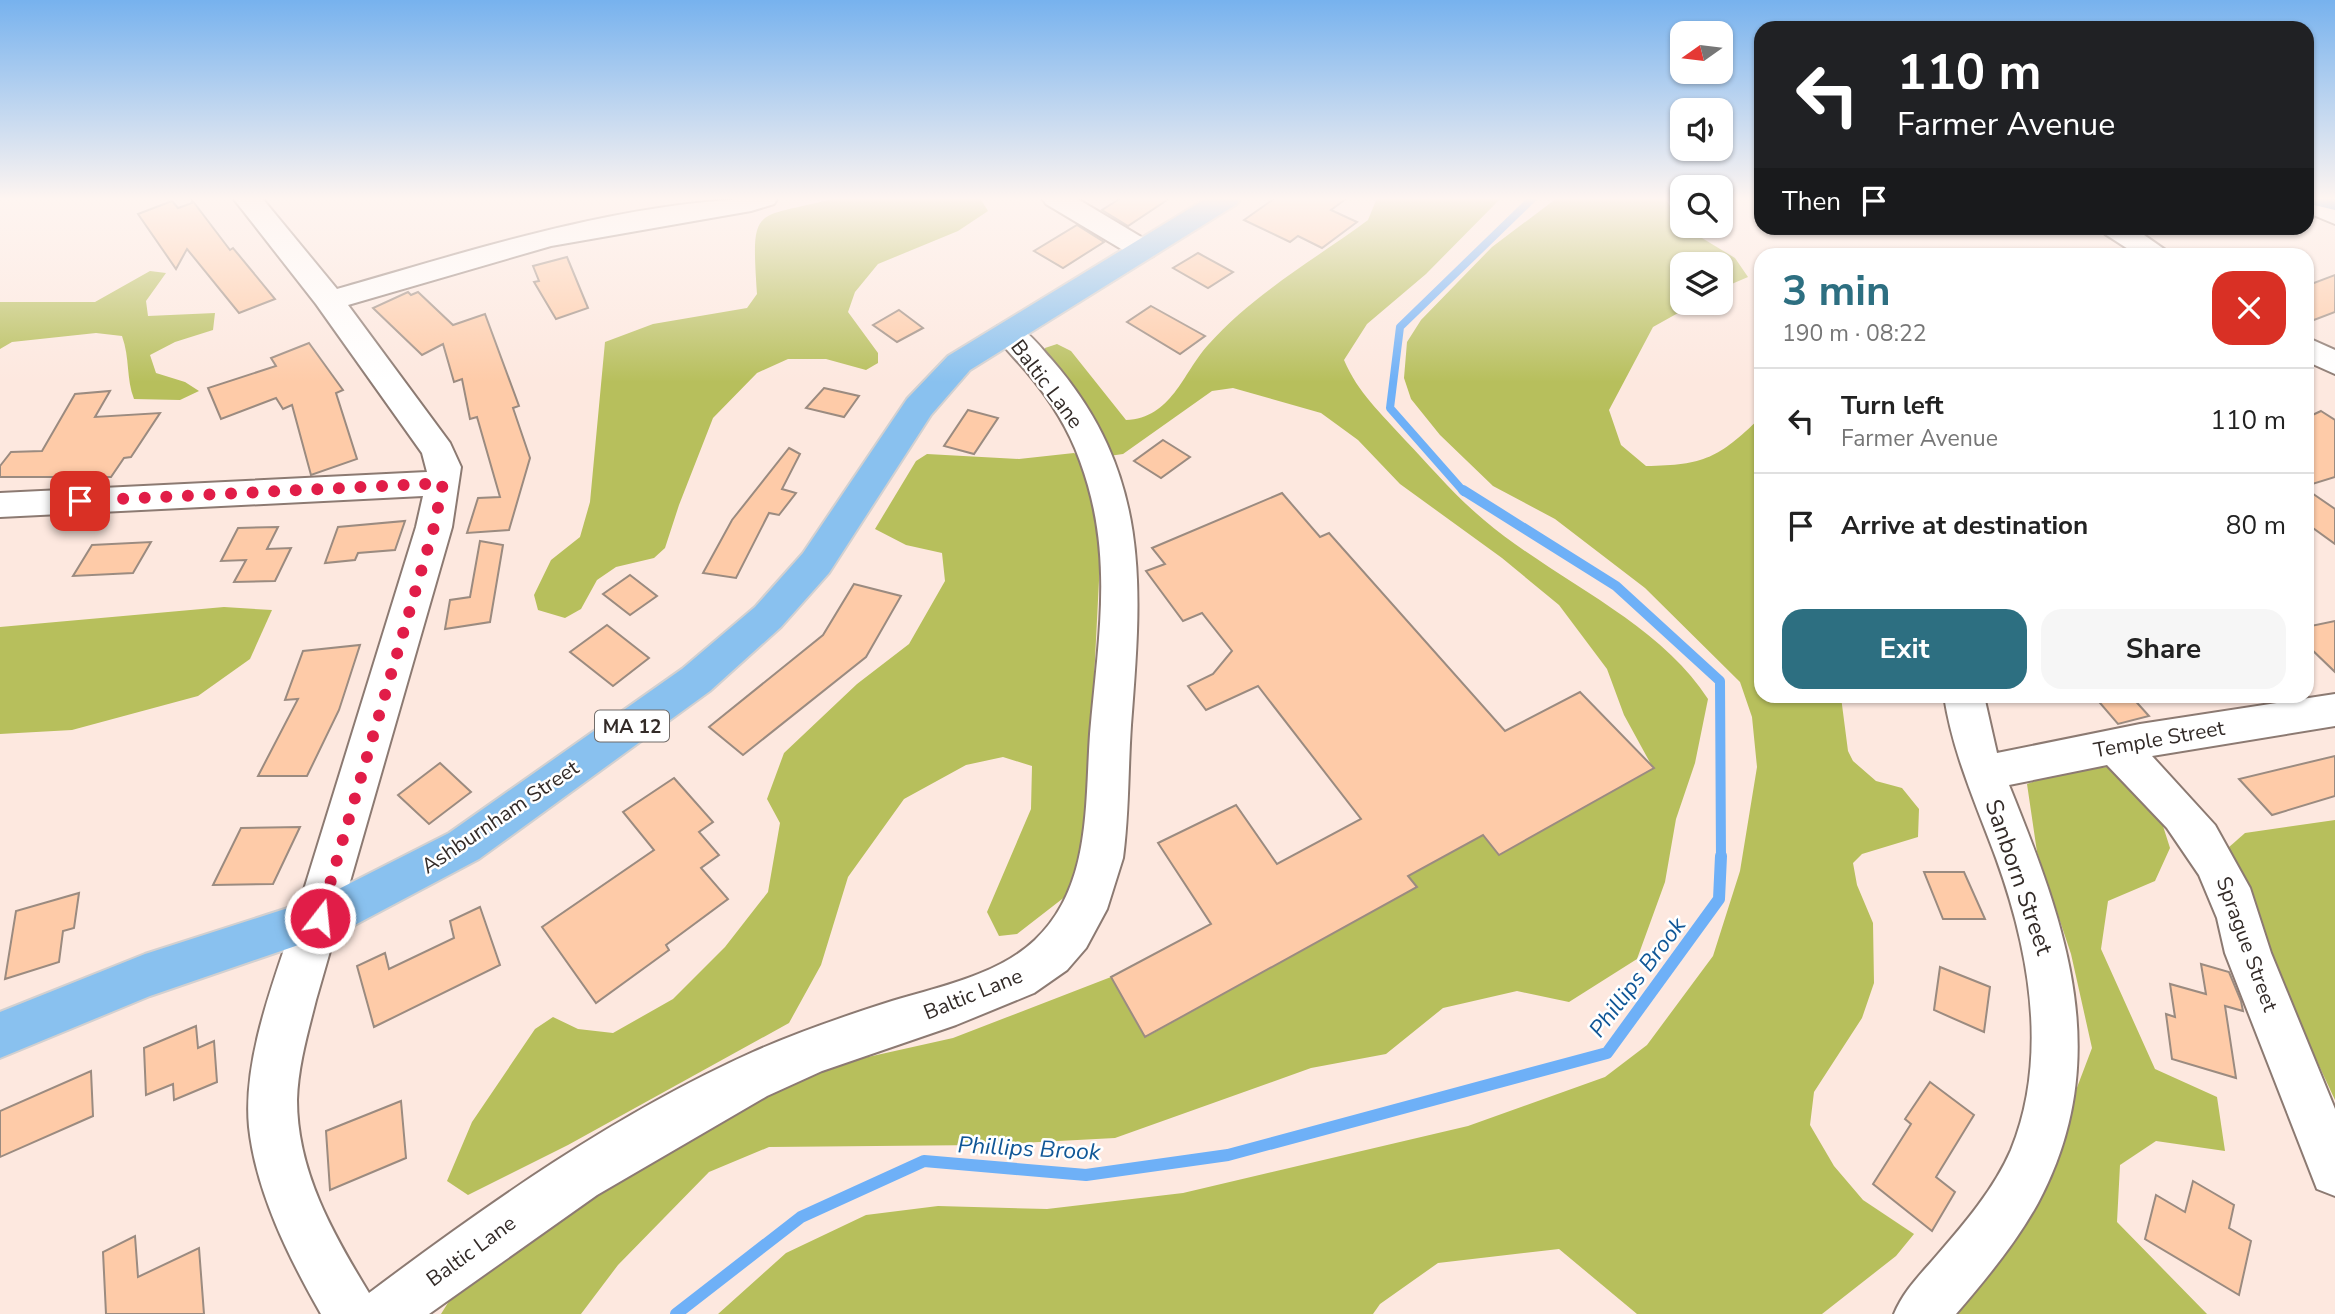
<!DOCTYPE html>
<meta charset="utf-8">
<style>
:root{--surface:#fff;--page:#f6f6f6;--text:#222;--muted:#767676;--line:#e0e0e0;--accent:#2d6f81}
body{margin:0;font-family:"Nunito Sans",sans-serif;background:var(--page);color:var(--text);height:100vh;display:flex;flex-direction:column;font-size:26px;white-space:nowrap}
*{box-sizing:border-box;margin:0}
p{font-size:23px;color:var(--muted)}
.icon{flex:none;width:38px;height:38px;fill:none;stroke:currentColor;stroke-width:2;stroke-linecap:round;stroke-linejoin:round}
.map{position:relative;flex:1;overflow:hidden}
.panel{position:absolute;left:1754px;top:248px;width:560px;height:455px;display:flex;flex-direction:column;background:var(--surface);border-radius:21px;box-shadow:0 2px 5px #0004}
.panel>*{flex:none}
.hud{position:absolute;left:1754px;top:21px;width:560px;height:214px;border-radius:21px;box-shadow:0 2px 5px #0004;background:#202124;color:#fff;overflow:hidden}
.needle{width:46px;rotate:256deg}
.controls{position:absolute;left:1670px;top:21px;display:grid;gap:14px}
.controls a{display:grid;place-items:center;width:63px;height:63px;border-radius:14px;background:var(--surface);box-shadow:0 2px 5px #0004;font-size:35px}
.pin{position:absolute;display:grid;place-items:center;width:60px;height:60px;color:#fff;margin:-30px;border-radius:14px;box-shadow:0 4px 10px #0006}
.me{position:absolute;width:77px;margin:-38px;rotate:16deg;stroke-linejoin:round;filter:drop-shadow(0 0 5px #0008)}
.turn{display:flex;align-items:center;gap:24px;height:147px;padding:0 28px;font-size:32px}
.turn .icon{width:91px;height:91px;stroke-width:2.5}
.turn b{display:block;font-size:49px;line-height:60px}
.then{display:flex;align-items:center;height:66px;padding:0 28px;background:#0003;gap:14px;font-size:26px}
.round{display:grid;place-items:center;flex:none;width:74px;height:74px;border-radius:21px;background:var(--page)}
.overview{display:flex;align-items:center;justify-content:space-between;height:119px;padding:0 28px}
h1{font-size:42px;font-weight:700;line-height:52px;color:var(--accent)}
.primary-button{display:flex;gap:14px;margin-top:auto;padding:14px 28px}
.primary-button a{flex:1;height:80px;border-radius:21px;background:var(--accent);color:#fff;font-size:28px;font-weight:700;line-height:80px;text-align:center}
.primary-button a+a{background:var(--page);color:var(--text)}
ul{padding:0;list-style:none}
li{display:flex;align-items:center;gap:21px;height:105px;padding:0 28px;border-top:2px solid var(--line)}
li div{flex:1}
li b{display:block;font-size:26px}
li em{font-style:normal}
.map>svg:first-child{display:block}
</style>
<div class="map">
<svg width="2335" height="1314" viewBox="0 0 2335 1314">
<rect width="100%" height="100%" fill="#fde8df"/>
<!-- forest -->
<g fill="#b7bf5c">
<path d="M836,198H980L988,211L958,231L878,264L855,292L848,312L878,353V363L866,370L826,359H788L757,373L713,418L679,505L665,548L654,558L616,567L597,580L581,609L565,618L538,610L534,595L551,560L580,537L590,502L605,342L653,324L747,308L757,294C751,202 753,220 836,198Z"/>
<path d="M1377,198H1501L1426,274L1367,324L1344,360C1358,393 1381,413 1405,440C1431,467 1455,496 1484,520C1553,579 1658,621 1708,699L1695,763L1676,819L1665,882L1637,959L1569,1002L1517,991L1443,1008L1386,1054L1311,1068L1115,1138L983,1145L769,1147L709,1172L618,1265L581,1314H441L464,1277L551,1211L785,1084L850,1061L953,1038L1111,977L1146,1037L1416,887L1408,876L1483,835L1500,854L1653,768L1624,715L1607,669L1559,605L1502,558L1400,484L1358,440L1321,413L1233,388L1212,391L1123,454L1109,456L1045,355V348L1057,344L1071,351L1126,420C1172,418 1182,374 1208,345C1253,294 1314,260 1368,220Z"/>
<path d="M1557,198H1665L1682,226L1735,258L1748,277L1720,289V264H1682V303H1696L1653,327L1609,410L1621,445L1646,466C1705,465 1718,458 1760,418V696L1841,697L1848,751L1853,761L1876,781L1902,788L1919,809L1918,837L1862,854L1853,863L1857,885L1873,923L1874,983L1862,1018L1814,1092L1810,1125L1834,1166L1863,1200L1914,1234L1896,1256L1822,1314H1637L1559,1249L1438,1263L1380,1304L1373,1314H718L786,1253L866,1215L938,1206L1047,1209L1183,1193L1468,1126L1605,1077L1647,1045L1713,956L1740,871L1757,767L1752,717L1740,682L1645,588L1555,519L1493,486L1440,435L1411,399L1404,378L1407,342L1421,320L1492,247Z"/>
<path d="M150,271L166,273L146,301L148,316L215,313L213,330L175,342L150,355L156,373L185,382L199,391L180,400L134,399C126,379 130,358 122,336L96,333L12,342L0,349V302H95Z"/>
<path d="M1074,453L1091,465L1101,541L1094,679V835L1066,896L1017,934L999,936L987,912L1031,809L1032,766L1003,757L966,765L904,799L848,877L821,965L789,1023L568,1145L468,1195L447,1181L472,1122L535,1029L553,1017L578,1029L613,1033L673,999L725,947L768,892L780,823L767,799L784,753L857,684L909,644L945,581L942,553L906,545L875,529L916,461L927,454L1019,459Z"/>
<path d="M224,607L272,610L250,659L198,696L72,730L0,734V627Z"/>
<path d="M2117,766L2157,807L2170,848L2155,881L2108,901L2101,949L2155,1069L2217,1097L2225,1151L2156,1141L2120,1165L2117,1222L2207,1314H1958L2029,1214L2092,1048L2071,954L2037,852L2027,784L2059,772Z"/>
<path d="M2335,820V1100L2255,928L2228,848L2245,833Z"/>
</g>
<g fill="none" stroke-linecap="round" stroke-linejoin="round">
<!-- stream-far2 -->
<path stroke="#6eb0f7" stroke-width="8" d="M1464,492L1390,408L1400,327L1533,198"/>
<!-- stream-far1 -->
<path stroke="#6eb0f7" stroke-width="10" d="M1463,490L1616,586L1720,681L1721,858"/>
<!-- stream -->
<path stroke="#6eb0f7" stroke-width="12" d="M676,1314L801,1217L924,1161L1086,1175L1228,1155L1607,1053L1719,899L1721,856"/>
</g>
<!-- building -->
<g fill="#fecba8" stroke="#9b8b80" stroke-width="2">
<path d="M1121,198H1170L1128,226L1102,210Z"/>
<path d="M1275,198H1347L1331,210L1357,222L1322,248L1298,236L1290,242L1244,220Z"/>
<path d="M192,200L230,250L233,248L275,299L239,313L187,249L176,269L138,214L172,201L178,208L192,203Z"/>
<path d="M1077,225L1104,242L1063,268L1034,251Z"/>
<path d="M1198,253L1233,272L1208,288L1173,268Z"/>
<path d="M567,257L588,308L556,319L534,282L539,281L533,266Z"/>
<path d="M2335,275V312L2306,323V286Z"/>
<path d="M408,292L411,295L418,292L453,325L485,314L519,406L513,408L530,458L509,530L467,533L478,498L500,497L477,417L470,419L462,379L454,382L443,344L422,355L373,308Z"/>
<path d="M1151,306L1205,336L1180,354L1127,322Z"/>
<path d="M899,310L923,328L897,342L873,325Z"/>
<path d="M309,343L343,390L336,393L357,459L311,475L292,405L283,409L276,398L221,419L208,388L276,366L271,358Z"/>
<path d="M824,388L859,396L844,417L806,408Z"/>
<path d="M110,391L95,417L160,413L131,457L124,458L111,477H0V466L11,452L42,451L75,394Z"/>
<path d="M968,410L998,418L974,454L944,446Z"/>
<path d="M2321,411L2335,420V477L2306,486V418Z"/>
<path d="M1163,440L1190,457L1161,478L1134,461Z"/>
<path d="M789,448L800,454L782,489L796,493L779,515L769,513L736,578L703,573L732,520Z"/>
<path d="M2306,489L2335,509V544L2306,523Z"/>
<path d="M1282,493L1320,537L1329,533L1505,731L1580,692L1654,768L1499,855L1483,835L1408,876L1417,887L1145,1037L1111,977L1211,924L1158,843L1236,805L1277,864L1361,819L1258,686L1206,710L1188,686L1213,674L1232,651L1202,613L1183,621L1146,571L1165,564L1152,548Z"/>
<path d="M405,521L395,550L358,553L355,560L325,563L338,527Z"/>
<path d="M278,527L267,549L291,548L275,581L234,582L246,560L221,561L238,528Z"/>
<path d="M480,541L503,545L490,622L445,629L450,600L470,597Z"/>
<path d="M151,542L133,573L73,576L92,545Z"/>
<path d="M630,575L657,596L630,615L603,594Z"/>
<path d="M854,584L901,596L866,657L743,755L709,727L823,635Z"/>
<path d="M2335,621V672L2306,644V627Z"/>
<path d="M607,625L649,658L613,686L570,652Z"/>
<path d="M360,645L339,710L307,776H258L298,699L285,700L303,651Z"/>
<path d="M2094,696H2131L2149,716L2118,724Z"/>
<path d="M2335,756V796L2272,815L2239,779Z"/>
<path d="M440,763L471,792L429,824L398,795Z"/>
<path d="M674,778L713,822L699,832L719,855L701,868L728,899L666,945L669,950L596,1003L542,927L654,850L623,812Z"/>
<path d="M300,827L273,884L213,885L241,828Z"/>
<path d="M1924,872H1964L1985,919H1943Z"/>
<path d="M79,893L74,928L63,931L59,962L5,979L16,911Z"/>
<path d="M480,907L500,965L374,1027L357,966L385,953L389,969L454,938L450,921Z"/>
<path d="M2201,964L2229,972L2241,1001L2243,1011L2225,1006L2236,1078L2172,1059L2166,1014L2175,1017L2170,984L2206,994Z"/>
<path d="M1940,967L1990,987L1984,1032L1934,1010Z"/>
<path d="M196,1026L198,1048L214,1041L217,1082L174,1100L173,1084L146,1095L144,1048Z"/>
<path d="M91,1071L93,1116L0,1157V1111Z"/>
<path d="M1930,1082L1974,1115L1936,1177L1955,1192L1932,1231L1873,1184L1911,1124L1905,1119Z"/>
<path d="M401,1101L406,1158L330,1190L326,1131Z"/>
<path d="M2193,1181L2234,1205L2229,1228L2251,1241L2239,1295L2145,1239L2156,1195L2185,1212Z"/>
<path d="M135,1236L138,1277L199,1248L204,1314H106L103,1252Z"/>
</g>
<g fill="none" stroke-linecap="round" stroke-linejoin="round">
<defs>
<g id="minor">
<path d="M233,198H262L337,289C477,249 631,198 778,198L774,204L751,211L551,246L348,305L450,443L461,467L452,527L316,1000C308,1032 298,1066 297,1100C297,1171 333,1234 369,1293C489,1203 615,1114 753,1052C798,1032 845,1016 892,1001C939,987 998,975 1035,940C1091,887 1085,806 1090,734C1098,639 1115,555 1080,461C1068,427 1049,398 1026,371C1015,358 1003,347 994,333L998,326C1023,320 1036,343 1052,360C1151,474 1142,585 1131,725C1128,770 1129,814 1123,858L1107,909L1086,948L1067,970L1034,993L956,1025L822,1071L767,1096L597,1195L429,1314H321C289,1258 256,1192 249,1127C242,1053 280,966 302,896C340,773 378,650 416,527L423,496L0,517V493L427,472L422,453L316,304Z"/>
<path d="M1042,198H1076L1153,244L1157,250L1153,256L1143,259L1133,256L1046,204Z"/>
<path d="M2306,198H2324L2335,205V224L2306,212Z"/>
<path d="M2101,228H2134L2174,256H2139L2105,234Z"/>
<path d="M2306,337L2335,350V374L2306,361Z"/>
<path d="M2335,694V726L2152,756L2215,825L2250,888L2271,953L2335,1109V1196L2317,1189L2225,953L2217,918L2199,875L2167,828L2107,765L2009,785C2066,926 2115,1058 2038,1203C2016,1243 1986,1279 1956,1314H1894C1904,1290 1921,1274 1938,1254C1965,1223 1994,1189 2011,1150C2049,1057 2029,949 1996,858C1976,804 1953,754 1944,696H1984L1997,753L2140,724Z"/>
</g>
<path id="major" d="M1207,198H1241L1237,204L970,370L931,415L829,573L781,627L710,691L479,859L351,927L150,996L0,1058V1012L145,954L325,896L449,833L682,669L755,607L803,553L907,399L948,356Z"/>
<path id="highway" d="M2306,198H2335V210L2310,204Z"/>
</defs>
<!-- minor casing -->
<use href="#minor" stroke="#8c7a72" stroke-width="4"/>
<!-- major casing -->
<use href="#major" stroke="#d2d0d0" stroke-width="4"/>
<!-- highway casing -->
<use href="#highway" stroke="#d2d0d0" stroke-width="4"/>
<!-- minor -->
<use href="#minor" fill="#fff" fill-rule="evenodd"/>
<!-- major -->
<use href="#major" fill="#89c1ef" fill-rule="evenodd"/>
<!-- highway -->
<use href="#highway" fill="#3a98e5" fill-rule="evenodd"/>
</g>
<!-- sky -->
<linearGradient id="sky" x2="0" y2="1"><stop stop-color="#77b2ee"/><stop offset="0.52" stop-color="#fef5f1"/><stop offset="1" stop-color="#fef5f1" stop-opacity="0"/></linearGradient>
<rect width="2335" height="382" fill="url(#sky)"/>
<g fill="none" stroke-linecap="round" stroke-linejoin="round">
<!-- route -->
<path stroke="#e11d48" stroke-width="12" stroke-dasharray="0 21.6" d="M80,501L443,483L434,527L320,918"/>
</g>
<g text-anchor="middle" stroke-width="5" stroke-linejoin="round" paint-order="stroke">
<!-- shield labels -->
<rect fill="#fff" stroke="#706b68" stroke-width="2" x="595" y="710.5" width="74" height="31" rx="5"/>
<g font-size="19" font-weight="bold" fill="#332b28">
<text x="632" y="733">MA 12</text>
</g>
<!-- street labels -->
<g font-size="21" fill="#332b28" stroke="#fff">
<text transform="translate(1047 384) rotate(53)" y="7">Baltic Lane</text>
<text transform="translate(2159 739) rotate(-10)" y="7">Temple Street</text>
<text transform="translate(500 817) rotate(-34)" y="7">Ashburnham Street</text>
<text transform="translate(2247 944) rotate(70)" y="7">Sprague Street</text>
<text transform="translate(973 994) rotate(-22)" y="7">Baltic Lane</text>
<text transform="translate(471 1251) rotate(-36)" y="7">Baltic Lane</text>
</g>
<!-- water labels -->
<g font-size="23" font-style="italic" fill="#115797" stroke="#fff">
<text transform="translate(1637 977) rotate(-53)" y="8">Phillips Brook</text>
<text transform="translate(1029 1148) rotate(3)" y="8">Phillips Brook</text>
</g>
<!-- near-street labels -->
<g font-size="24" fill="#332b28" stroke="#fff">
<text transform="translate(2019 877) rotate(71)" y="8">Sanborn Street</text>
</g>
</g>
</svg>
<div class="controls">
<a><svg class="needle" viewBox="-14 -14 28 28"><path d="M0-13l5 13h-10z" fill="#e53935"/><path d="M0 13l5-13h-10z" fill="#767676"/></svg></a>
<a><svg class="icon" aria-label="sound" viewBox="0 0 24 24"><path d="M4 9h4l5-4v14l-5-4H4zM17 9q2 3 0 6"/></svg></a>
<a><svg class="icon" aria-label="search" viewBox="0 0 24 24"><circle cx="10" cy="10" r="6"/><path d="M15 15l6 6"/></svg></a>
<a><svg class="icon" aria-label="layers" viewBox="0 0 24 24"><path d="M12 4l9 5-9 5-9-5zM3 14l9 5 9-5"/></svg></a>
</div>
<div class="pin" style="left:80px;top:501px;background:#d93025"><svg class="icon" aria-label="arrive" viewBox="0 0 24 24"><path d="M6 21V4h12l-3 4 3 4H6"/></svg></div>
<svg class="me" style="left:320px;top:918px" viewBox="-20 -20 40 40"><circle r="17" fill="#e11d48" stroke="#fff" stroke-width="3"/><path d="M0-11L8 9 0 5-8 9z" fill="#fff"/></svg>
<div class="hud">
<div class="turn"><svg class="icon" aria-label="left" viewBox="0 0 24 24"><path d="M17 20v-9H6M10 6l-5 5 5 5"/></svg><div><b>110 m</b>Farmer Avenue</div></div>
<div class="then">Then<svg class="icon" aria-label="arrive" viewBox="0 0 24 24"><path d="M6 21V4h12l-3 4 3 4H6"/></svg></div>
</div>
<section class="panel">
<div class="overview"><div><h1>3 min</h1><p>190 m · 08:22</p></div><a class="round" style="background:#d93025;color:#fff"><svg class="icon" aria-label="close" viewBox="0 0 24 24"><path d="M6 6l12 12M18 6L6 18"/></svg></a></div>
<ul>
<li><svg class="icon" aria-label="left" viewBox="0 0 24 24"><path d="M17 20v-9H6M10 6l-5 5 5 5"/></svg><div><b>Turn left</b><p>Farmer Avenue</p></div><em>110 m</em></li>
<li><svg class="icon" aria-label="arrive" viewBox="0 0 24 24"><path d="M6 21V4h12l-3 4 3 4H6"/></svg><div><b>Arrive at destination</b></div><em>80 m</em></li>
</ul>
<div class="primary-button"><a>Exit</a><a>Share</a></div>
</section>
</div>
